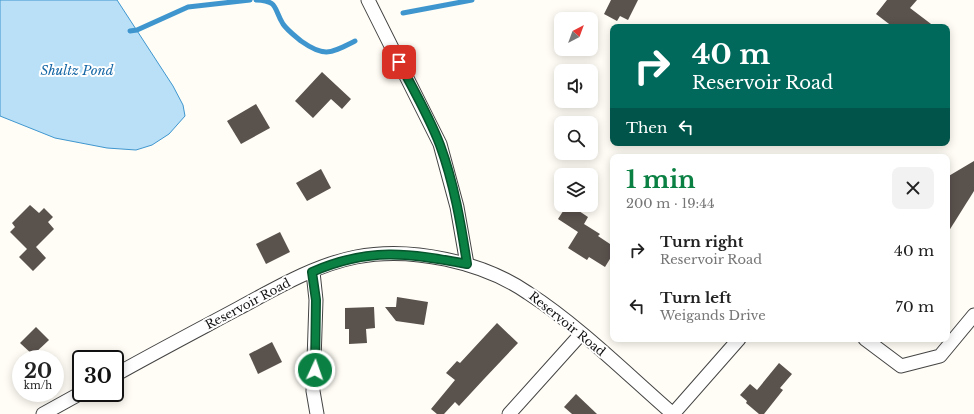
<!DOCTYPE html>
<meta charset="utf-8">
<style>
:root{--surface:#fff;--page:#f2f2f2;--text:#222;--muted:#767676;--accent:#0b8043}
body{margin:0;font-family:"Libre Baskerville",serif;background:var(--page);color:var(--text);height:100vh;display:flex;flex-direction:column;font-size:15px;white-space:nowrap}
*{box-sizing:border-box;margin:0}
p{font-size:13px;color:var(--muted)}
.icon{flex:none;width:22px;height:22px;fill:none;stroke:currentColor;stroke-width:2;stroke-linecap:round;stroke-linejoin:round}
.map{position:relative;flex:1;overflow:hidden}
.drawer{position:absolute;left:610px;top:154px;width:340px;height:188px;display:flex;flex-direction:column;background:var(--surface);border-radius:8px;box-shadow:0 2px 10px #0003}
.drawer>*{flex:none}
.hud{position:absolute;left:610px;top:24px;width:340px;height:122px;border-radius:8px;box-shadow:0 2px 10px #0003;background:#00695c;color:#fff;overflow:hidden}
.needle{width:26px;rotate:41deg}
.fabs{position:absolute;left:554px;top:12px;display:grid;gap:8px}
.fabs a{display:grid;place-items:center;width:44px;height:44px;border-radius:8px;background:var(--surface);box-shadow:0 2px 10px #0003;font-size:20px}
.speed{position:absolute;left:12px;top:350px;display:flex;gap:8px;font-size:20px;font-weight:700;text-align:center}
.speed>*{display:grid;place-content:center;width:52px;height:52px;border-radius:50%;background:var(--surface);box-shadow:0 2px 10px #0003;line-height:1}
.speed small{font-size:10px;font-weight:400}
.speed .limit{border:2px solid #111;border-radius:6px;background:#fff;color:#111}
.pin{position:absolute;display:grid;place-items:center;width:34px;height:34px;color:#fff;margin:-17px;border-radius:8px;box-shadow:0 2px 6px #0006}
.me{position:absolute;width:44px;margin:-22px;rotate:3deg;stroke-linejoin:round;filter:drop-shadow(0 0 3px #0008)}
.turn{display:flex;align-items:center;gap:14px;height:84px;padding:0 16px;font-size:18px}
.turn .icon{width:52px;height:52px;stroke-width:2.5}
.turn b{display:block;font-size:28px;line-height:34px}
.then{display:flex;align-items:center;height:38px;padding:0 16px;background:#0003;gap:8px;font-size:15px}
.round{display:grid;place-items:center;flex:none;width:42px;height:42px;border-radius:8px;background:var(--page)}
.overview{display:flex;align-items:center;justify-content:space-between;height:68px;padding:0 16px}
h1{font-size:24px;font-weight:700;line-height:30px;color:var(--accent)}
ul{padding:0;list-style:none}
li{display:flex;align-items:center;gap:12px;height:56px;padding:0 16px}
li div{flex:1}
li b{display:block;font-size:15px}
li em{font-style:normal}
.map>svg:first-child{display:block}
</style>
<div class="map">
<svg width="974" height="414" viewBox="0 0 974 414">
<rect width="100%" height="100%" fill="#fffdf5"/>
<!-- water -->
<path fill="#b9e0f7" stroke="#3f96cf" d="M0,0H117L173,86L183,105L185,116L169,134L152,145L136,150L107,148L55,138L0,116Z"/>
<g fill="none" stroke-linecap="round" stroke-linejoin="round">
<!-- stream -->
<g stroke="#3f96cf" stroke-width="5">
<path d="M256,0C279,1 273,8 283,24C287,30 295,36 301,41C325,58 331,53 355,41"/>
<path d="M403,13L472,0"/>
<path d="M130,31L137,30L188,7L250,0"/>
</g>
</g>
<!-- building -->
<g fill="#5a524d">
<path d="M611,0H638L628,20L620,16L617,21L604,14Z"/>
<path d="M887,0H917L910,8L935,27H893L876,14Z"/>
<path d="M322,72L351,99L342,109L331,99L313,118L295,101Z"/>
<path d="M256,104L270,128L241,144L227,121Z"/>
<path d="M974,161V191L947,234V177Z"/>
<path d="M321,169L331,188L307,201L296,183Z"/>
<path d="M30,205L39,213L44,208L53,217L48,222L54,229L36,247L46,258L33,271L19,257L27,249L10,232L15,227L12,223Z"/>
<path d="M567,205H570L588,217L584,224L600,234L598,236L613,246V254L605,267L589,257L587,260L568,248L578,232L558,219Z"/>
<path d="M280,232L290,252L266,264L256,244Z"/>
<path d="M397,297L428,302L424,325L396,321L385,307H396Z"/>
<path d="M374,307L375,328L366,329L367,343L349,344V329H345V308Z"/>
<path d="M497,323L518,343L484,379L459,406L455,402L444,414H437L431,409L455,380L446,373L457,361L460,363Z"/>
<path d="M36,327L49,340L33,355L20,343Z"/>
<path d="M272,342L282,362L258,374L249,354Z"/>
<path d="M779,363L792,374L780,388L783,390L764,414H759L746,403L747,401L740,395L750,384L757,390Z"/>
<path d="M576,394L597,414H572L564,407Z"/>
</g>
<g fill="none" stroke-linecap="round" stroke-linejoin="round">
<defs>
<g id="minor">
<path d="M368,0L440,144L457,207L467,264"/>
<path d="M313,272L316,300L313,391L317,414"/>
<path d="M865,339L901,366L940,356L974,315"/>
<path d="M115,375C156,352 198,330 239,308C276,288 315,265 356,257C411,246 483,262 528,293C579,326 627,374 673,414"/>
<path d="M43,414L81,393"/>
<path d="M509,414L581,334"/>
<path d="M673,414L739,339"/>
</g>
</defs>
<!-- minor casing -->
<use href="#minor" stroke="#444" stroke-width="15"/>
<!-- minor -->
<use href="#minor" stroke="#fff" stroke-width="13"/>
</g>
<g fill="none" stroke-linecap="round" stroke-linejoin="round">
<defs>
<path id="route" d="M315,370L316,300L312,272C369,247 409,253 467,264C461,224 454,183 440,145C429,116 413,89 399,62"/>
</defs>
<!-- route casing -->
<use href="#route" stroke="#07532c" stroke-width="10"/>
<!-- route -->
<use href="#route" stroke="#0b8043" stroke-width="7"/>
</g>
<g text-anchor="middle" stroke-width="4" stroke-linejoin="round" paint-order="stroke">
<!-- street labels -->
<g font-size="12" fill="#111" stroke="#fff">
<text transform="translate(248 304) rotate(-28)" y="4">Reservoir Road</text>
<text transform="translate(567 324) rotate(39)" y="4">Reservoir Road</text>
</g>
<!-- water labels -->
<g font-size="13" font-style="italic" fill="#1768a6" stroke="#fff">
<text x="77" y="75">Shultz Pond</text>
</g>
</g>
</svg>
<div class="fabs">
<a><svg class="needle" viewBox="-14 -14 28 28"><path d="M0-13l5 13h-10z" fill="#e53935"/><path d="M0 13l5-13h-10z" fill="#767676"/></svg></a>
<a><svg class="icon" aria-label="sound" viewBox="0 0 24 24"><path d="M4 9h4l5-4v14l-5-4H4zM17 9q2 3 0 6"/></svg></a>
<a><svg class="icon" aria-label="search" viewBox="0 0 24 24"><circle cx="10" cy="10" r="6"/><path d="M15 15l6 6"/></svg></a>
<a><svg class="icon" aria-label="layers" viewBox="0 0 24 24"><path d="M12 4l9 5-9 5-9-5zM3 14l9 5 9-5"/></svg></a>
</div>
<div class="speed"><div>20<small>km/h</small></div><div class="limit">30</div></div>
<div class="pin" style="left:399px;top:62px;background:#d93025"><svg class="icon" aria-label="arrive" viewBox="0 0 24 24"><path d="M6 21V4h12l-3 4 3 4H6"/></svg></div>
<svg class="me" style="left:315px;top:370px" viewBox="-20 -20 40 40"><circle r="17" fill="#0b8043" stroke="#fff" stroke-width="3"/><path d="M0-11L8 9 0 5-8 9z" fill="#fff"/></svg>
<div class="hud">
<div class="turn"><svg class="icon" aria-label="right" viewBox="0 0 24 24"><path d="M7 20v-9h11M14 6l5 5-5 5"/></svg><div><b>40 m</b>Reservoir Road</div></div>
<div class="then">Then<svg class="icon" aria-label="left" viewBox="0 0 24 24"><path d="M17 20v-9H6M10 6l-5 5 5 5"/></svg></div>
</div>
<section class="drawer">
<div class="overview"><div><h1>1 min</h1><p>200 m · 19:44</p></div><a class="round"><svg class="icon" aria-label="close" viewBox="0 0 24 24"><path d="M6 6l12 12M18 6L6 18"/></svg></a></div>
<ul>
<li><svg class="icon" aria-label="right" viewBox="0 0 24 24"><path d="M7 20v-9h11M14 6l5 5-5 5"/></svg><div><b>Turn right</b><p>Reservoir Road</p></div><em>40 m</em></li>
<li><svg class="icon" aria-label="left" viewBox="0 0 24 24"><path d="M17 20v-9H6M10 6l-5 5 5 5"/></svg><div><b>Turn left</b><p>Weigands Drive</p></div><em>70 m</em></li>
</ul>
</section>
</div>
